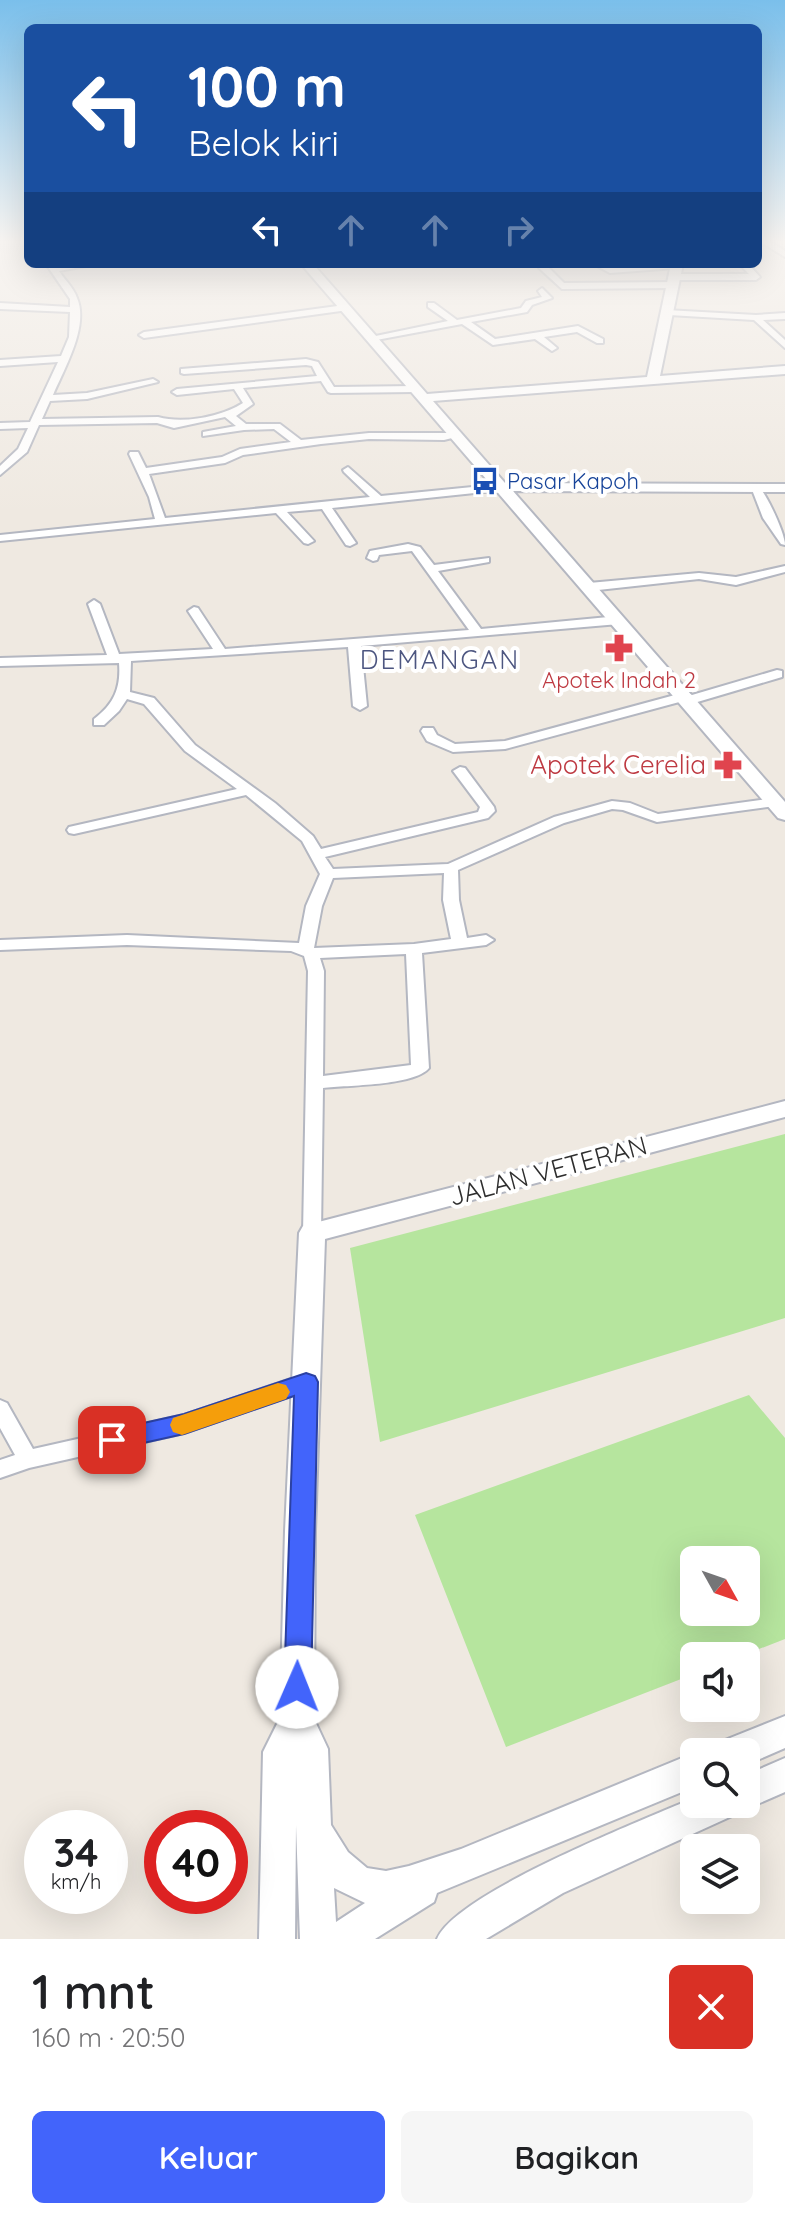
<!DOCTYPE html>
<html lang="id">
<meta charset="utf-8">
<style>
:root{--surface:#fff;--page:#f6f6f6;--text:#202124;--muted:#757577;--accent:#4264fb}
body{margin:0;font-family:Quicksand,sans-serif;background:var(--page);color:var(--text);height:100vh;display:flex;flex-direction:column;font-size:30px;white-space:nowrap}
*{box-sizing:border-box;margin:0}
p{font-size:26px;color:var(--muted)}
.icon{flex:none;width:44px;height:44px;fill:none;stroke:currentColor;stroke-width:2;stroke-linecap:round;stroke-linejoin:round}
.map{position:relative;height:1939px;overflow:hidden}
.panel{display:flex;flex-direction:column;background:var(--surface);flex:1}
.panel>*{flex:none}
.hud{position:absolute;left:24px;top:24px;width:738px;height:244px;border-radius:12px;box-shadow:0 8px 32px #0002;background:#1a4fa0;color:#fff;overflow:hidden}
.needle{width:52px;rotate:130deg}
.tools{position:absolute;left:680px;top:1546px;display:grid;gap:16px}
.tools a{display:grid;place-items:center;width:80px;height:80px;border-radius:12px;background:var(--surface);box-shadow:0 8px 32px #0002;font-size:40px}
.speed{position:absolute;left:24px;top:1810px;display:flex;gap:16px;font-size:40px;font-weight:700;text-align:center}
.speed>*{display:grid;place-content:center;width:104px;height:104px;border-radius:50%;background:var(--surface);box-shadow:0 8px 32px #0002;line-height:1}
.speed small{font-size:20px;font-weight:400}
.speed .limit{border:12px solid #d22;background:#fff;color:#111}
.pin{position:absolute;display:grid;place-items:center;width:68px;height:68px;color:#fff;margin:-34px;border-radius:16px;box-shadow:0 4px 12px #0006}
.me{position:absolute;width:88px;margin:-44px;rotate:1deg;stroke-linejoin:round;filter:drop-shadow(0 0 6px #0008)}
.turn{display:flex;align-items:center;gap:28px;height:168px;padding:0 32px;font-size:36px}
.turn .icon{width:104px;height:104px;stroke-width:2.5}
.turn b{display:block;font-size:56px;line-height:68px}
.lanes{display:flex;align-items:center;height:76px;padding:0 32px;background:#0003;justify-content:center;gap:40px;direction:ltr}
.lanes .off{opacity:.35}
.round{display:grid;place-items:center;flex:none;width:84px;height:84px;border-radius:12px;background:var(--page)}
.head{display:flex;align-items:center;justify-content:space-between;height:136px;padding:0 32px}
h1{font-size:48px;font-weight:600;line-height:60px}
.cta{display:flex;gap:16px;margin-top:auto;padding:16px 32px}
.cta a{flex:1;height:92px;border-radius:12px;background:var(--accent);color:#fff;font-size:32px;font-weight:600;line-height:92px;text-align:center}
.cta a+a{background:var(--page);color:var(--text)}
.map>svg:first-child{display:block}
</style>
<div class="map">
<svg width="785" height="1939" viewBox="0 0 785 1939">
<rect width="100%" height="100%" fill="#efe9e1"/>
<!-- green -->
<g fill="#b6e59e" fill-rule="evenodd">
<path d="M785,1134V1318L380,1442L350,1248Z"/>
<path d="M749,1395L785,1438V1639L741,1656H694V1674L506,1747L415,1515ZM694,1560H746V1612H694Z"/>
</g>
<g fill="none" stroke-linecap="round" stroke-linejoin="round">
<defs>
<g id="street">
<path d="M761,242H771L785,251V257Z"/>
<path d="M46,264L56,266L97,264L59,271C64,279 74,288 77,298C89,326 65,367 53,395L87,393L153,379L158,382L87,399L50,401L42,419L158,417C183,424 221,417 243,403L234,389L177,395L172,392L177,389L317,376L312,366L306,365L184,374L181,373V369L306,359L318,362L334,387L415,386L420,389L415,392L331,393L328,392L321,381L243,388L253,404L236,416L246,424H280L301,440L369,433H455L460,436L444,440L369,439L321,444L243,455L225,463L149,474L165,518L370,497L344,472L343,470L348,467L381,496L503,484L508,487L503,490L332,508L356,543L350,546L346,545L322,509L287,512L314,541L308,544L304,543L276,513L0,541V535L155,519L149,497L129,454L130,452H138L146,468L222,457L240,449L291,442L274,429L244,430L203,436V432L236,426L225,417L174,428L157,423L39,425L27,452L0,475V466L18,449L28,428L0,429V423L30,422L58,362L0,366V360L61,356L69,337L70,312L0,309V303L70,307V299Z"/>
<path d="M540,264H552L548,267L564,283L674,282L678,285L674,288L562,289L539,268Z"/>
<path d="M593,264H603L611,268L670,264L680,266L676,268L610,273Z"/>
<path d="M739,264H748L760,277L756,280H675L671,277L675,274H749Z"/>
<path d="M542,288L552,298L532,305L527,312L471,322L495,339L578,326L603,339V343H597L577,332L544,337L557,348L552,351L535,339L493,345L462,324L371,341L366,338L448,321L428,307V303H434L457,320L521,308L526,301L542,297L538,291Z"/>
<path d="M345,305L349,308L348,310L144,338L139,335L144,332Z"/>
<path d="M666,310L756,315L785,313V319L763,320L785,340V348L754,320L669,315L666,314Z"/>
<path d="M756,484C765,490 785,533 785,545L781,544L763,518L751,487Z"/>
<path d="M408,544L420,547L434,565L489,558V562L438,571L481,629L619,616L625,620L619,624L361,646L367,706L360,710L353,706L348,647L131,661L130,692L154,698L195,745L275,803L313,836L321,849L478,812L480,807L453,771L460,767L465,768L494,807L495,811L488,818L325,857L333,869L448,864L554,817L612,801L630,803L658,814L775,798L782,802L775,806L657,822L623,810L612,809L564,823L458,870L459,900L467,938L486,935L494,940L486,945L422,953L429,1068C414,1086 347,1085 323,1088L321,1233L319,1238L312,1240L305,1238L303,1233L308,971L304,956L291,951L127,945L0,950V940L127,935L299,943L306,906L320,874L302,841L246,795L74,834L69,833L67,830L69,827L237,789L185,751L144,704L127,699L119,711L104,725H94V719C114,704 121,688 119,663L0,666V658L107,655L88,604L94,600L100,604L119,654L213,649L188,611L194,607L198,608L225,649L469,630L412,551L379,555L377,560L373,561L367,558L370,551ZM444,873L443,900L451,939L414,944L314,948L322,906L333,878ZM406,954L411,1065L323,1076L324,971L320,958Z"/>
<path d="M785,566V572L736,585L699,579L589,591L583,587L589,583L699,573L736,577Z"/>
<path d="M777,670L782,671V677L694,703L683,701L505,749L453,752L427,741L421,731L423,728H433L437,735L455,744L505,741L686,692L692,695Z"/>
<path d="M306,1374L313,1376L316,1382L313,1388L184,1433L29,1468L0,1478V1460L15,1455L0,1428V1400L7,1403L33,1449L184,1415Z"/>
</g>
<g id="secondary">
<path d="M301,264H313L427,394L647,377L671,264H683L660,376L785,366V374L433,401L505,483L785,484V492L513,491L785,802V820L778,818Z"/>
<path d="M785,1101V1117L325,1239L315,1531L314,1719L328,1749L331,1825L348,1852L367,1868L386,1871L409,1866L461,1849L694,1753V1787L437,1893L434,1902L375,1939H300L296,1825L295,1939H259L263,1752L280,1718L285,1531L299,1233L303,1226ZM334,1888L365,1903L336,1922Z"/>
<path d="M785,1716V1748L746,1765V1752H720L725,1740Z"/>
<path d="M785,1758V1792L746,1809L737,1805L732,1816L563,1893L486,1939H437C456,1893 643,1820 694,1798V1804H746V1775Z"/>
</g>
</defs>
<!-- street casing -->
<use href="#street" stroke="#b4b7c1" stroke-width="4"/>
<!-- secondary casing -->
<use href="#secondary" stroke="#b4b7c1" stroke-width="4"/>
<!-- street -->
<use href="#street" fill="#fff" fill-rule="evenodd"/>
<!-- secondary -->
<use href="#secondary" fill="#fff" fill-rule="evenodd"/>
</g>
<!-- sky -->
<linearGradient id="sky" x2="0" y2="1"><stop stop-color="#7abfeb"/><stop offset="0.47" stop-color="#f8f5f2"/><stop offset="1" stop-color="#f8f5f2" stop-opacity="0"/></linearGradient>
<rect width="785" height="514" fill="url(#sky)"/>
<!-- route -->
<path fill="#4264fb" stroke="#2b41a3" stroke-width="2" d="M306,1373L315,1376L318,1382L311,1687L307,1696L297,1699L288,1696L284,1687L294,1396L184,1434L112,1450L103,1447L100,1440L103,1433L112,1430L184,1414Z"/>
<!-- slow -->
<path fill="#f59e0b" d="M278,1383L286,1385L290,1392L286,1399L182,1435L173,1432L170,1425L173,1418Z"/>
<!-- icons -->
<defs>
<symbol id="bus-bare" viewBox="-9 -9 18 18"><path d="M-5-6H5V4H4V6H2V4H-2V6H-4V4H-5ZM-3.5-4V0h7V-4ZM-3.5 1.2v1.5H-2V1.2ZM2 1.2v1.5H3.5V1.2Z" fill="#1a4fb4" stroke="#fff" stroke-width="2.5" paint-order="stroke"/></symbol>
<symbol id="pharmacy-bare" viewBox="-9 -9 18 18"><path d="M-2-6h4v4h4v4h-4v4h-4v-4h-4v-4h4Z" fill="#e0444e" stroke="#fff" stroke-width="2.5" paint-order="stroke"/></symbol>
</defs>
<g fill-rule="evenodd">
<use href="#bus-bare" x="465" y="461" width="40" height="40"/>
<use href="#pharmacy-bare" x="599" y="628" width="40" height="40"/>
<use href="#pharmacy-bare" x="708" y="745" width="40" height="40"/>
</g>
<g text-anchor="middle" stroke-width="8" stroke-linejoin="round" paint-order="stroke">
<!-- far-transit labels -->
<g font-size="22" fill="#164399" stroke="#fff" text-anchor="start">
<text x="507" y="489">Pasar Kapoh</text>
</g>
<!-- far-health labels -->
<g font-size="22" fill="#be3a42" stroke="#fff">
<text x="619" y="688">Apotek Indah 2</text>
</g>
<!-- far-quarter labels -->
<g font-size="26" letter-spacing="2" fill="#4d5680" stroke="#fff">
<text x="440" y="669">DEMANGAN</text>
</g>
<!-- health labels -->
<g font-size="26" fill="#be3a42" stroke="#fff" text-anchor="end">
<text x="706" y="774">Apotek Cerelia</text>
</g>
<!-- street labels -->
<g font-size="26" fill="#2e2e2e" stroke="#fff">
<text transform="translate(548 1171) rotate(-15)" y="9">JALAN VETERAN</text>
</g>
</g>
</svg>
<div class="tools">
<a><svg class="needle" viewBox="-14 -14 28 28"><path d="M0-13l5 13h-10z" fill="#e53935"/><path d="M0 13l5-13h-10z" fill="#757577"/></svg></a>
<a><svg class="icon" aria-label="sound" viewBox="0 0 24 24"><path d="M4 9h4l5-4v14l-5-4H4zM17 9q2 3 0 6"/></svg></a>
<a><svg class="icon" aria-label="search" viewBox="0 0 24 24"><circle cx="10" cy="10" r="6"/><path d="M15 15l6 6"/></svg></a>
<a><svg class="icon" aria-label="layers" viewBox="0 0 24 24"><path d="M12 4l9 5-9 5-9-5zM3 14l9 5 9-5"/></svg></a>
</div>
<div class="speed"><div>34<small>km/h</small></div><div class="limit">40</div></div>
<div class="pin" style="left:112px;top:1440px;background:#d93025"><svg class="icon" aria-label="arrive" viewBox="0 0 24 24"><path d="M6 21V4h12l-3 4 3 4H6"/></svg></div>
<svg class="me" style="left:297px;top:1687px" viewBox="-20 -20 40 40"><circle r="19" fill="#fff"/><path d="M0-13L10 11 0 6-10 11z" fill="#4264fb"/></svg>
<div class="hud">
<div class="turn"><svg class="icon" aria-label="left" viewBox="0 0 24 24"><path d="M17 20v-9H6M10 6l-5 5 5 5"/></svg><div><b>100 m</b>Belok kiri</div></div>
<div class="lanes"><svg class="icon" aria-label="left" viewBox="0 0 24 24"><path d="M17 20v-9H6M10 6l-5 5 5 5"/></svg><svg class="icon off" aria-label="ahead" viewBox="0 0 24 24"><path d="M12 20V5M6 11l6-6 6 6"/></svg><svg class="icon off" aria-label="ahead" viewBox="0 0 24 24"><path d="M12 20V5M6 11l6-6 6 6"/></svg><svg class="icon off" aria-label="right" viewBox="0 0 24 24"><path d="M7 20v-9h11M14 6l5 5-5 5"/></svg></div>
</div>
</div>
<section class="panel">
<div class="head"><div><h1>1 mnt</h1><p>160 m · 20:50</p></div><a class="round" style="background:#d93025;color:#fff"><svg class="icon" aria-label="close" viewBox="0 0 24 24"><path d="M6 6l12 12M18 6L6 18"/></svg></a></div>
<div class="cta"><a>Keluar</a><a>Bagikan</a></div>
</section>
